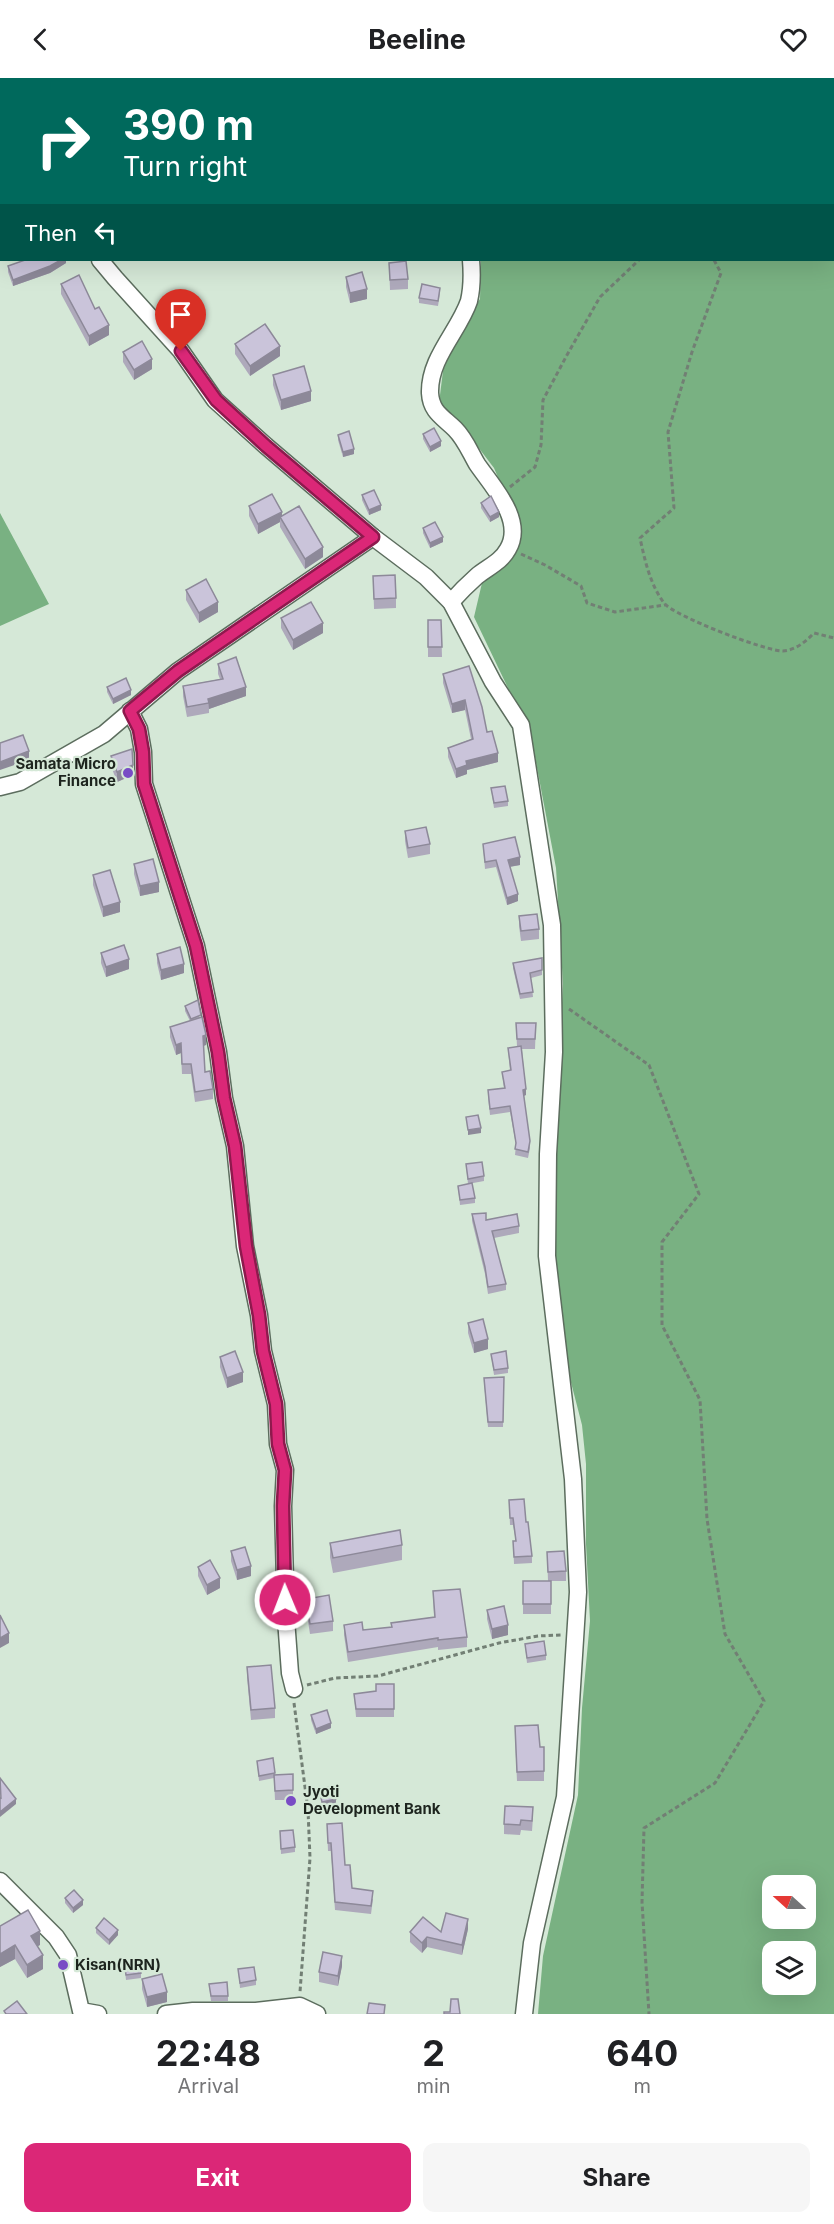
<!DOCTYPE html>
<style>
:root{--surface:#fff;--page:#f6f6f6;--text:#202124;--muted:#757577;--accent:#db2777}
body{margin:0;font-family:Inter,sans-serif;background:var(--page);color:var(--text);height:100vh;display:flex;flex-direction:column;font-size:22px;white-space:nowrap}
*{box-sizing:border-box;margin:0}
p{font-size:20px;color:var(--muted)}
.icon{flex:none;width:33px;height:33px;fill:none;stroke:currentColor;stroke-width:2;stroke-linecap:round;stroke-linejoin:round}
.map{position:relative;height:1936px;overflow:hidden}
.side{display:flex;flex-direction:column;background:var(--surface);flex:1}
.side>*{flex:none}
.guide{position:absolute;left:0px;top:0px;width:834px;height:183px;box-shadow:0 6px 24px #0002;background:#00695c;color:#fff;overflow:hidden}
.needle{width:39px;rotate:291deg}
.controls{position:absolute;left:762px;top:1797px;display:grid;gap:12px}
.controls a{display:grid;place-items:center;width:54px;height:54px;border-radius:12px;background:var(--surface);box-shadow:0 6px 24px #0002;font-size:30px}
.pin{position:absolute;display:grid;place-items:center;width:51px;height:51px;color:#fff;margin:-62px -26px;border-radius:50% 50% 50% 0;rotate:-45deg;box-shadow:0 0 6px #0007}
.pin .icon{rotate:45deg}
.me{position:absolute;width:66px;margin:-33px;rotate:359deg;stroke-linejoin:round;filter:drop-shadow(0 0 4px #0008)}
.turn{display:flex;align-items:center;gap:21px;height:126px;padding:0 24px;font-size:27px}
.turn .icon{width:78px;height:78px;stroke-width:2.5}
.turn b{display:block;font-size:42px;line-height:51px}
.then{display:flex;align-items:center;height:57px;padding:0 24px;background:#0003;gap:12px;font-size:22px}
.eta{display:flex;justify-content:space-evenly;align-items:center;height:102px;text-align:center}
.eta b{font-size:36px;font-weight:700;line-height:42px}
.action{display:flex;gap:12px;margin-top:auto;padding:12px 24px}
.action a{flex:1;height:69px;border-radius:12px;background:var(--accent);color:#fff;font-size:24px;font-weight:700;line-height:69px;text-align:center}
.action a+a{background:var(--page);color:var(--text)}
header{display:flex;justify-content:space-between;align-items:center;height:78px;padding:0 24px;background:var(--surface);font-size:27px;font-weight:700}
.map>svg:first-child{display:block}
</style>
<header><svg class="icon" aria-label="back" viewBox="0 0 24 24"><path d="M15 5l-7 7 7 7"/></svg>Beeline<svg class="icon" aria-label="heart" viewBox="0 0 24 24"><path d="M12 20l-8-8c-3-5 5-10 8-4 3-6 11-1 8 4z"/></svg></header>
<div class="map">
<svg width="834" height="1936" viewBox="0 0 834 1936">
<rect width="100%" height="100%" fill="#d5e8d7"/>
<!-- forest -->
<g fill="#79b182" fill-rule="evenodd">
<path d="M547,0H834V1936H538L543,1878L578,1717L582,1630L590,1543L586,1466V1386L582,1347L566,1285L557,1221L554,1156L557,1019L563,906L556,790L531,658L474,539L482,505L515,440L494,390L462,348L439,325L443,293L459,249L480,221L481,182H832V2L546,1ZM772,1808H806V1840H772ZM772,1874H806V1906H772Z"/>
<path d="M0,435L49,526L0,548Z"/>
</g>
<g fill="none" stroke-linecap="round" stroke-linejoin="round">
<defs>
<g id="minor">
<path d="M1,0L2,2"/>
<path d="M536,2L538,0"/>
<path d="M100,182L115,200L181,273L215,322L266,368L373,459L426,499L451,524L493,604L521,647L552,847L554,974L548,1076L547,1178L573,1401L578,1514L565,1719L532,1865L524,1936"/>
<path d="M451,524C459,515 468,506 477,498C488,489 501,484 508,471C525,442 492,408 477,386C470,374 465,361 455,351C443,339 431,334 430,315C429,280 459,253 469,223C472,210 472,194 471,182"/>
<path d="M130,633L139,651L143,674L144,706L196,868L218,974L224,1020L235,1068L245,1168L259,1237L263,1273L276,1326L278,1366L285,1392L283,1428L286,1541L290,1595L294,1611"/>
<path d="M0,709L20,704L104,656L178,593L373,459"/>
<path d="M0,1803L56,1859L68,1877L81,1933L98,1936"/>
<path d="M166,1936L193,1933H256L300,1928L317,1936"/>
</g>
</defs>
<!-- minor casing -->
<use href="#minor" stroke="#5c6d5e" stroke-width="19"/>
<!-- path -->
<g stroke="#727f74" stroke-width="3" stroke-dasharray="4.5 3" stroke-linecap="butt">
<path d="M707,2L708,0"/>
<path d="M714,182L721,195L692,274L668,354L674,430L640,460C645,483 650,506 664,525C674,538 765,573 783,573C796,572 805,564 814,555L834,560"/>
<path d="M510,409L535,389L541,367L543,322L567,277L600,219L639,182"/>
<path d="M521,476L545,487L581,508L587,525L615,534L665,527"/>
<path d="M569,931L649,987L699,1116L662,1164V1247L700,1322L707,1441L725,1556L764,1623L715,1705L644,1750L642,1824L649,1936"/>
<path d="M307,1607L335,1600L378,1598L499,1565L538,1558L562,1557"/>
<path d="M294,1625L308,1732L310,1780L300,1914"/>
</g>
<!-- minor -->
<use href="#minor" stroke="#fff" stroke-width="16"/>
</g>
<!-- wall -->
<g fill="#aea9bb">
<path d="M105,0H136V2H106Z"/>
<path d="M66,182V185L50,195L13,208L8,194V188Z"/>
<path d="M389,185L408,201V211L390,212Z"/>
<path d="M346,199L367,221L350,225L346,209Z"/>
<path d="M61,206L95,231L109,257L89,268L61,216Z"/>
<path d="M440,215L438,228L419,225V220Z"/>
<path d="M235,266L280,278L250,298L235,276Z"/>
<path d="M123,274L152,291L134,302L123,284Z"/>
<path d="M273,297L311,323L281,332L273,307Z"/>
<path d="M423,356L441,368L430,374L423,361Z"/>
<path d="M338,357L354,376L343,379L338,362Z"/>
<path d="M362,417L381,432L369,437L362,422Z"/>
<path d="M481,425L499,439L490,444L481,430Z"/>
<path d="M249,428L282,438L323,479L305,491L280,449V444L258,456L249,438Z"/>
<path d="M423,450L443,464L430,470L423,455Z"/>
<path d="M373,498L396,520V530L374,531Z"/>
<path d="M186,512L218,534L199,545L186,522Z"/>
<path d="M281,540L323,555L293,572L281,550Z"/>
<path d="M428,542H441L442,579H428Z"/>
<path d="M218,586L246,618L209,631V635L187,639L183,618V608L220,601L218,596Z"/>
<path d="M469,588L487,654L498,684L467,692V696L456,700L448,679V670L471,661L465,632L452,635L443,605V596Z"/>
<path d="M107,609L131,617L113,626L107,614Z"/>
<path d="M111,678L133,697L117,704L111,688Z"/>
<path d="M491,710L508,723V728L494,730Z"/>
<path d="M405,753L430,766V776L408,780L405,763Z"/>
<path d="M483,766L520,787L510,789L518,823L507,827L496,789L485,791Z"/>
<path d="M134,786L159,814L140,818L134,796Z"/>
<path d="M93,797L120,834L103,839L93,807Z"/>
<path d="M519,838L539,851V861L521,863L519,848Z"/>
<path d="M101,875L129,891L106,899L101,885Z"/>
<path d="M157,876L184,895L161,902L157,885Z"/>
<path d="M542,880V897L531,900L533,919L520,921L513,890V885Z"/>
<path d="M185,928L201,940L206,967L203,968L205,994L213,1011V1021L195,1024L191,996H182L181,975L176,977L170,959V949L190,943L185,933Z"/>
<path d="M516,945H536L535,971H522L526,1017L524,1018L530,1070L528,1080L515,1077L516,1067L510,1034L490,1037L488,1019V1012L504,1011L502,994L510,993L508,970L517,969Z"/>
<path d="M466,1086L484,1098V1103L468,1106Z"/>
<path d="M458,1108L475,1120V1125L460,1127Z"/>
<path d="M472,1136L486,1142L519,1148V1155L494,1160L506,1206V1212L488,1216L485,1196L472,1143Z"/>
<path d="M468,1245L488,1271L474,1275L468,1255Z"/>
<path d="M491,1276L508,1290V1295L494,1297Z"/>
<path d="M220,1279L243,1304L227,1310L220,1289Z"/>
<path d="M504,1299L503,1349H488L484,1305Z"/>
<path d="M509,1422L526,1444L532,1478V1485L514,1486L513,1463H516L513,1447H510Z"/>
<path d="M330,1465L402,1467V1482L333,1495L330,1479Z"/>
<path d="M231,1473L251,1498L237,1502L231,1483Z"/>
<path d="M547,1474L566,1493V1503H551V1536H523V1503H548Z"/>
<path d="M198,1489L220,1510L207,1517L198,1498Z"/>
<path d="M433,1513L467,1559V1569L438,1572V1569L348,1584L344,1557V1547L363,1552L391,1549V1545L434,1539Z"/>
<path d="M306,1521L333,1543V1553L310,1556L306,1531Z"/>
<path d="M487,1532L508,1557L492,1561L487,1541Z"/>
<path d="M525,1566L546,1577V1582L527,1585Z"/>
<path d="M247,1589L275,1630V1640L251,1642L247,1599Z"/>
<path d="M394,1606V1639H356L354,1616L376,1613Z"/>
<path d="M311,1637L331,1650L316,1656L311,1642Z"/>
<path d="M515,1658L540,1669H544V1703H517Z"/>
<path d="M257,1683L275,1695V1697L293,1696V1722H275L274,1700L259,1703Z"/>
<path d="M533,1739L532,1753L521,1752L520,1757L504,1756V1746Z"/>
<path d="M327,1746L345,1787L352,1810L373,1821L371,1836L335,1832L331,1773H328Z"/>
<path d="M280,1753L295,1769V1774L281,1776Z"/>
<path d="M65,1820L83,1827L73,1835L65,1825Z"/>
<path d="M0,1848L40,1867L37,1868L43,1891L27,1900L15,1881L0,1889Z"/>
<path d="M96,1850L118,1857L109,1867L96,1855Z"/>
<path d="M468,1851L462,1877L427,1869L422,1875L410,1864V1854H441Z"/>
<path d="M124,1883L141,1895V1900L126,1902Z"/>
<path d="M342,1888L338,1908L319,1904V1894Z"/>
<path d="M238,1891L256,1902V1907L240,1910Z"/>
<path d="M142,1901L167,1924L147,1929L142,1911Z"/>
<path d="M209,1906L228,1918V1923H211Z"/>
</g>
<!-- shaded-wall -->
<g fill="#8d8999">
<path d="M117,0H136V2H115Z"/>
<path d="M61,182H66V185L50,195L13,208V202Z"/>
<path d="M367,211V221L350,225V215Z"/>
<path d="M109,247V257L89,268V258Z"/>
<path d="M280,268V278L250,298V288Z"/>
<path d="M152,281V291L134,302V292Z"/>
<path d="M311,313V323L281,332V322Z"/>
<path d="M441,363V368L430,374V369Z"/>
<path d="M354,371V376L343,379V374Z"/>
<path d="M381,427V432L369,437V432Z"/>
<path d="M282,434V442L280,439V444L258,456V446Z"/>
<path d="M499,434V439L490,444V439Z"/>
<path d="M443,459V464L430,470V465Z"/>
<path d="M323,469V479L305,491V481Z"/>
<path d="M218,524V534L199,545V535Z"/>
<path d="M323,545V555L293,572V562Z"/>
<path d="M246,609V618L209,631L208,621Z"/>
<path d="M131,612V617L113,626V621Z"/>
<path d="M465,622V632L452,635V626Z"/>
<path d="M29,673V682L0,692V684Z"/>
<path d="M498,675V684L467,692V696L456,700V691L466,683Z"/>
<path d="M133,687V697L117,704V694Z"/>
<path d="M520,779V787L508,789V782Z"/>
<path d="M159,804V814L140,818V808Z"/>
<path d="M518,816V823L507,827V820Z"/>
<path d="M120,824V834L103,839V829Z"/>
<path d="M129,881V891L106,899V889Z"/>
<path d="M184,886V895L161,902V892Z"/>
<path d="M206,957V967L203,968V958Z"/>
<path d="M181,965V975L176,977V967Z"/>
<path d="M526,1011V1017L523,1018V1012Z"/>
<path d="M481,1050V1055L468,1057V1052Z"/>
<path d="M488,1261V1271L474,1275V1265Z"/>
<path d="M243,1294V1304L227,1310V1300Z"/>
<path d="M251,1488V1498L237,1502V1492Z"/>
<path d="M220,1500V1510L207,1517V1507Z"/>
<path d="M508,1547V1557L492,1561V1551Z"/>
<path d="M9,1555V1565L0,1570V1560Z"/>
<path d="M331,1645V1650L316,1656V1651Z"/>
<path d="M16,1721V1726L0,1739V1734Z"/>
<path d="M336,1721V1726L322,1729V1724Z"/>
<path d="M83,1822V1827L73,1835V1830Z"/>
<path d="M468,1841V1851L462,1877V1867Z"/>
<path d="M118,1852V1857L109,1867V1862Z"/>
<path d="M40,1853V1867L31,1872V1858Z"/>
<path d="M427,1859V1869L422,1875V1865Z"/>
<path d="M15,1867V1881L0,1889V1876Z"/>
<path d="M43,1877V1891L27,1900V1887Z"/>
<path d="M342,1878V1888L338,1908V1898Z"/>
<path d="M167,1914V1924L147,1929V1919Z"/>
</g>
<!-- building -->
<g fill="#cac4da" stroke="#8d8999" stroke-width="1.5">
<rect x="18" y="0" width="20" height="2"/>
<path d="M144,0H159L160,2H145Z"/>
<path d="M0,85L2,88V118L0,113Z"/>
<path d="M25,182H61L50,188L13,202L8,188Z"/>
<path d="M406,183L408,201L390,202L389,185Z"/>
<path d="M362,194L367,211L350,215L346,199Z"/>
<path d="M79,197L95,231L99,229L109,247L89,258L61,206Z"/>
<path d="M422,206L440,210L438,223L419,220Z"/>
<path d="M265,246L280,268L250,288L235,266Z"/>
<path d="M142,263L152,281L134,292L123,274Z"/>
<path d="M304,288L311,313L281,322L273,297Z"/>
<path d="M434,350L441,363L430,369L423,356Z"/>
<path d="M349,353L354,371L343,374L338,357Z"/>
<path d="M374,412L381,427L369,432L362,417Z"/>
<path d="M272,416L282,434L258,446L249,428Z"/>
<path d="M491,418L499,434L490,439L481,425Z"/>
<path d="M299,428L323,469L305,481L280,439Z"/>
<path d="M435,444L443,459L430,465L423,450Z"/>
<path d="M395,497L396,520L374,521L373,498Z"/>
<path d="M206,501L218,524L199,535L186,512Z"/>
<path d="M311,524L323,545L293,562L281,540Z"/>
<path d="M428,542H441L442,569H428Z"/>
<path d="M236,579L246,609L208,621L209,625L187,629L183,608L223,601L218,586Z"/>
<path d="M469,588L482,629L487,654L492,653L498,675L466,683L467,687L456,691L448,670L473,661L465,622L452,626L443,596Z"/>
<path d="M126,600L131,612L113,621L107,609Z"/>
<path d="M23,657L29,673L0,684V665Z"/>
<path d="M132,671L133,687L117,694L111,678Z"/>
<path d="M505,708L508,723L494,725L491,710Z"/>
<path d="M426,749L430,766L408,770L405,753Z"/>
<path d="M515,759L520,779L508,782L518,816L507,820L496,782L485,784L483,766Z"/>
<path d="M153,781L159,804L140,808L134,786Z"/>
<path d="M110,792L120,824L103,829L93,797Z"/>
<path d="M537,836L539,851L521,853L519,838Z"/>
<path d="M124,867L129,881L106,889L101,875Z"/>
<path d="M180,869L184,886L161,892L157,876Z"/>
<path d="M542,880V892L530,895L533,914L520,916L513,885Z"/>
<path d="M198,922L201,937L191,941L185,928Z"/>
<path d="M202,939L206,957L203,958L205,994L210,993L213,1011L195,1014L191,986H182L181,965L176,967L170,949Z"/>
<path d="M516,945H536L535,961H517Z"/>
<path d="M521,968L526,1011L523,1012L530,1063L528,1074L515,1071L516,1065L510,1028L490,1031L488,1012L505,1010L502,994L511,992L508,970Z"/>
<path d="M478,1037L481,1050L468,1052L466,1039Z"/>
<path d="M482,1084L484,1098L468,1101L466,1086Z"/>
<path d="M472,1105L475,1120L460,1122L458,1108Z"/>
<path d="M486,1135V1142L517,1136L519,1148L492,1153L506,1206L488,1209L485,1189L472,1136Z"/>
<path d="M483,1241L488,1261L474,1265L468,1245Z"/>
<path d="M235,1273L243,1294L227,1300L220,1279Z"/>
<path d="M506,1273L508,1290L494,1292L491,1276Z"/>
<path d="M504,1299L503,1344H488L484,1300Z"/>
<path d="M524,1421L526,1444H528L532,1478L514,1479L513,1463H516L513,1440H510L509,1422Z"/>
<path d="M400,1452L402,1467L333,1480L330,1465Z"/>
<path d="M245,1469L251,1488L237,1492L231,1473Z"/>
<path d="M564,1473L566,1493L548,1494L547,1474Z"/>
<path d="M210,1482L220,1500L207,1507L198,1489Z"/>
<rect x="523" y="1503" width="28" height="23"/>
<path d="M460,1511L467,1559L438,1562V1560L348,1574L344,1547L362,1544L363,1552L392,1549L391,1545L435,1539L433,1513Z"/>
<path d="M329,1517L333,1543L310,1546L306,1521Z"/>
<path d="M504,1528L508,1547L492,1551L487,1532Z"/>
<path d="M0,1537L9,1555L0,1560Z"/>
<path d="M544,1563L546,1577L527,1580L525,1566Z"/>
<path d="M271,1587L275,1630L251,1632L247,1589Z"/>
<path d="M376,1606H394V1631H356L354,1616L376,1613Z"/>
<path d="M327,1632L331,1645L316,1651L311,1637Z"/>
<path d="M538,1647L540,1669H544V1693L517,1694L515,1648Z"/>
<path d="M273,1680L275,1695L259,1698L257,1683Z"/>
<path d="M293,1696V1712L275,1713L274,1697Z"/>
<path d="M0,1700L16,1721L0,1734V1719L1,1721Z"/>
<path d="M333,1708L336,1721L322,1724L319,1711Z"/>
<path d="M505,1728L533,1729L532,1743L521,1742L520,1747L504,1746Z"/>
<path d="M342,1745L345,1787H350L352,1810L373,1813L371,1828L335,1824L331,1765H328L327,1746Z"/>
<path d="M293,1752L295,1769L281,1771L280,1753Z"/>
<path d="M74,1812L83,1822L73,1830L65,1820Z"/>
<path d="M28,1832L40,1853L31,1858L43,1877L27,1887L15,1867L0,1876V1848Z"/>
<path d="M446,1835L468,1841L462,1867L427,1859L422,1865L410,1854L423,1839L441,1854Z"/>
<path d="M104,1840L118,1852L109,1862L96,1850Z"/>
<path d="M323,1874L342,1878L338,1898L319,1894Z"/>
<path d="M139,1880L141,1895L126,1897L124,1883Z"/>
<path d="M254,1889L256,1902L240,1905L238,1891Z"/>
<path d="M162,1896L167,1914L147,1919L142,1901Z"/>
<path d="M227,1904L228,1918H211L209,1906Z"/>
<path d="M451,1921H458L460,1936H444V1934H450Z"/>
<path d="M17,1923L27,1936H6L4,1933Z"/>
<path d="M369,1925L385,1927L384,1936H367Z"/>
</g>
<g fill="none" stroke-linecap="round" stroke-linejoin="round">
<defs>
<path id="route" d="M181,273L216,322L266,368L373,459L178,593L130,633L139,651L143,674L144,706L196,868L218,974L224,1020L235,1068L246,1168L259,1237L263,1273L276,1326L278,1366L285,1392L283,1428L285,1522"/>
</defs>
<!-- route casing -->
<use href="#route" stroke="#8e194d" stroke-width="15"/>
<!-- route -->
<use href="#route" stroke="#db2777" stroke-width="10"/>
</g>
<!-- markers -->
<g fill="#794cc5" stroke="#d5e8d7" stroke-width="2">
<circle cx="128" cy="695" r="6"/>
<circle cx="291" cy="1723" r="6"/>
<circle cx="63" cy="1887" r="6"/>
</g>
<g text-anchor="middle" stroke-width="4.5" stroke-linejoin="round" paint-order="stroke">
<!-- poi labels -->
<g font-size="15" font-weight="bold" fill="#1d241e" stroke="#d5e8d7" text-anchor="start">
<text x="116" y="691" text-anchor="end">Samata Micro<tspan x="116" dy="17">Finance</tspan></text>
<text x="303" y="1719">Jyoti<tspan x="303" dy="17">Development Bank</tspan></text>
<text x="75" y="1892">Kisan(NRN)</text>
</g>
</g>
</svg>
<div class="controls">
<a><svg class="needle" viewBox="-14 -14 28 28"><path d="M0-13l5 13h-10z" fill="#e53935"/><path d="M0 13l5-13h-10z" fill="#757577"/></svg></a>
<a><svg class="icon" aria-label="layers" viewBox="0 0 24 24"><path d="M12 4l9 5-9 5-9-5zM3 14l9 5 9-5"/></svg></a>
</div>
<div class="pin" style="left:181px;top:273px;background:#d93025"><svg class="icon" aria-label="arrive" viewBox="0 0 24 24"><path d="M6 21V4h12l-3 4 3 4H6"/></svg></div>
<svg class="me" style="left:285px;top:1522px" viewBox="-20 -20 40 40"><circle r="17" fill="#db2777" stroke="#fff" stroke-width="3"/><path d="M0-11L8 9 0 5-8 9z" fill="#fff"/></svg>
<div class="guide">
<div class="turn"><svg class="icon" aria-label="right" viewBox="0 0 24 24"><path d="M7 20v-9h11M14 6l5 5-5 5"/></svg><div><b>390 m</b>Turn right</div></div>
<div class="then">Then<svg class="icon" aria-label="left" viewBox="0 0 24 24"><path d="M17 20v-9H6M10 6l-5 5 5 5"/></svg></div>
</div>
</div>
<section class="side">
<div class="eta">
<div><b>22:48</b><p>Arrival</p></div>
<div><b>2</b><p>min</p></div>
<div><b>640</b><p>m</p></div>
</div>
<div class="action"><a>Exit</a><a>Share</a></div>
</section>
